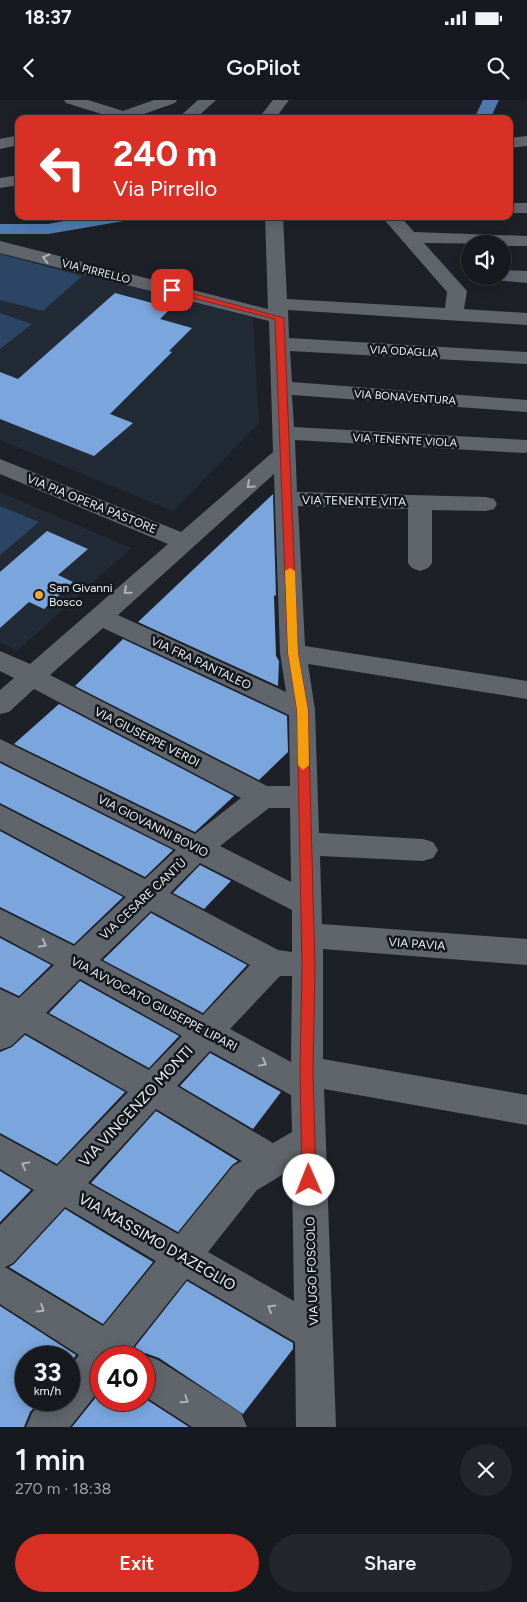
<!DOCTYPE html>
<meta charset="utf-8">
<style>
:root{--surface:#16191d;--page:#23262a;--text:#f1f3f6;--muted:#9ea0a4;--line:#35383b;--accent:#d93025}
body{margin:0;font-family:Figtree,sans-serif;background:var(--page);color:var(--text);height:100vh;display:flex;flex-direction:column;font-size:19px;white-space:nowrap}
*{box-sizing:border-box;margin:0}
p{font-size:16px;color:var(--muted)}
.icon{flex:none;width:28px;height:28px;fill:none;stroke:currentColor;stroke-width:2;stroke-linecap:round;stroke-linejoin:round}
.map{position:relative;height:1327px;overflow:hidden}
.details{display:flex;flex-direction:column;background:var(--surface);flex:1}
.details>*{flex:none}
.banner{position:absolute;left:15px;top:15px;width:498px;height:105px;border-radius:10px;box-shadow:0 2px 12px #0003,0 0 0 1px var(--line);background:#d93025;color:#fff;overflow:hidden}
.buttons{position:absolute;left:461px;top:135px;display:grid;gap:10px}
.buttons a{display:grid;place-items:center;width:50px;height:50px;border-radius:50%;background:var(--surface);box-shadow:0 2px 12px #0003,0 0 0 1px var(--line);font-size:25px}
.speed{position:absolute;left:15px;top:1246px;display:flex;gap:10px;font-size:25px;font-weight:700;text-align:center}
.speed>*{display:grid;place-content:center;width:65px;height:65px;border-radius:50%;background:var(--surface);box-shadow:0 2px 12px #0003,0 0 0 1px var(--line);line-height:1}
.speed small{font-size:12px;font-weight:400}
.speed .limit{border:8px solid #d22;background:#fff;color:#111}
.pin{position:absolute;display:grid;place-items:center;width:42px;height:42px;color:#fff;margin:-21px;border-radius:10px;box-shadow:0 2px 8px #0006}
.me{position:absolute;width:55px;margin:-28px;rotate:359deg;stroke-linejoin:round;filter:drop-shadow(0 0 4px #0008)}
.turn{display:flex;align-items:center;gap:18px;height:105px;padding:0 15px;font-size:22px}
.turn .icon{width:65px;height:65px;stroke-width:2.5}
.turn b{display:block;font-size:35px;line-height:42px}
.round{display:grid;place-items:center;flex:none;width:52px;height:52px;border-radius:26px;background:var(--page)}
.summary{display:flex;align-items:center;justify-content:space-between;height:85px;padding:0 15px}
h1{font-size:30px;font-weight:600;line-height:38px}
.action{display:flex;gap:10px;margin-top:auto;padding:10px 15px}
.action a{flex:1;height:58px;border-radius:30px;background:var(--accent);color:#fff;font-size:20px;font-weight:600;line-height:58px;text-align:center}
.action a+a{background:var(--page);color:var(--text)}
.status{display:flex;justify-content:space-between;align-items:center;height:35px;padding:0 25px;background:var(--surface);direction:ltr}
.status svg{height:14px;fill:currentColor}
header{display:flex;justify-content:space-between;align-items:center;height:65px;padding:0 15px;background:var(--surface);font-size:22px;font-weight:600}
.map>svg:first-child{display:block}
</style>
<div class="status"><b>18:37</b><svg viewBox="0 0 49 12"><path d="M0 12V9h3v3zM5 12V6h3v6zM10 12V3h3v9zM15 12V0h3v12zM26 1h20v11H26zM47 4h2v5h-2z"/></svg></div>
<header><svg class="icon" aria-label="back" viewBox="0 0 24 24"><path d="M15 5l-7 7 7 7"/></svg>GoPilot<svg class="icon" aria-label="search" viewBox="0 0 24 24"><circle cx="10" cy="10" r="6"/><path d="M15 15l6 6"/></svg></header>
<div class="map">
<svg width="527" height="1327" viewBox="0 0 527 1327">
<rect width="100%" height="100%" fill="#1d2127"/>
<!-- built -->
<g fill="#222a35">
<path d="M0,152L253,218L259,323L173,411L0,340Z"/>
<path d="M0,392L131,448L17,551L0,542Z"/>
</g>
<!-- green -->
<g fill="#2d4564">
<path d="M0,155V154L82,176L43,211L0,200Z"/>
<path d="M0,213L32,224L0,249Z"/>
<path d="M0,406L39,422L0,455Z"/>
</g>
<!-- building -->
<g fill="#7aa5dd">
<path d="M115,193L171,208L160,219L192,228L169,251L172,252L110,314L133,323L94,356L0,319V272L18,279Z"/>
<path d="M273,394L276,496L274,495L276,556L279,561L278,586L138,522Z"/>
<path d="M47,431L88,449L58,475L73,482L44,509L29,502L0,528V472Z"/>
<path d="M123,539L287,616L288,652L259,680L75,586Z"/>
<path d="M59,604L234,696L195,732L14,644Z"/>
<path d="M0,663L173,750L145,777L0,703Z"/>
<path d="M0,731L123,797L74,844L0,807Z"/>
<path d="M200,765L231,781L204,809L173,793Z"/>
<path d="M151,813L247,865L203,913L103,860Z"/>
<path d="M0,838L51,865L19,896L0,887Z"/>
<path d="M80,881L179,936L149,968L49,913Z"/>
<path d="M25,935L125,992L57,1064L0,1033V952L12,947Z"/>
<path d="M210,953L281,992L253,1029L180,986Z"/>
<path d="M156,1011L238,1061L232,1065L178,1132L91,1083Z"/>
<path d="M0,1071L31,1090L0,1122Z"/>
<path d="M65,1109L153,1162L103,1224L9,1167L14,1164Z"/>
<path d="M187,1181L293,1243V1249L243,1314L159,1258L145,1253L139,1255L135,1247Z"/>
<path d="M0,1206L76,1255L69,1265V1258H26V1300H41L30,1312L24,1327H0Z"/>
<path d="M101,1291V1300H144V1298L189,1327H72Z"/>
</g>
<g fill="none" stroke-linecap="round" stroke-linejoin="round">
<!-- minor -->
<g fill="#60656c" fill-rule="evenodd">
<path d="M64,0H88L123,11L154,0H177L175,3L130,19H106L108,16L66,3Z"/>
<path d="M198,0H216L195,19H177Z"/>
<path d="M273,0H289L275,19H258Z"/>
<path d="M19,35V45L0,49V39Z"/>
<path d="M527,36V46L509,48V38Z"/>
<path d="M19,75V85L0,88V78Z"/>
<rect x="509" y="103" width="18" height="10"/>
<path d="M265,116H283L287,199L445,208L447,192L381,116H400L414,132L527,136V146H502V144L424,143L467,191L464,209L527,213V225L288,210L289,238L527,252V264L290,251L292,282L527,300V312L292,295L294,327L527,340V352L524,353L295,340L297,392L486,397L494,399L497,404L494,409L486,411L432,410V463L428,468L420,471L412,468L408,463V409L298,406L305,546L527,581V599L308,564L315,610L319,733L423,739L433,742L438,750L433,758L423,761L320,756L322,824L527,839V865L323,849V959L527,995V1025L324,989L336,1327H296L295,1242L187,1179L133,1247L138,1257L144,1255L158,1260L241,1313L247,1327H192L144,1296V1258H101V1288L70,1327H26L32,1313L43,1300H69V1268L79,1255L0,1204V1125L34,1090L0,1069V1035L57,1066L128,992L25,933L11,946L0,950V889L19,898L54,865L0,836V809L74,846L126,797L0,729V705L145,779L176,750L0,661V639L195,734L241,698L34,589L9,612L0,614V590L14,578L0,571V551L30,564L168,444L0,374V359L181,432L273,352L269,221L0,153V141L268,209ZM274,374L280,553L286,592L118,515ZM103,528L289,615L290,686H267L50,575ZM269,708H290L291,782L220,746ZM200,763L292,810V852L278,850L170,793ZM151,811L250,865L203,915L100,860ZM280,876H292L291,962L230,929ZM80,879L182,936L149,970L46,913ZM210,951L291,995L292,1032L273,1043L177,986ZM156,1009L242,1061L233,1066L178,1134L88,1083ZM292,1069L294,1201L208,1152L257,1090ZM65,1107L156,1161L103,1226L5,1167L13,1163Z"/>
<path d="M502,170L527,171V183L495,180L493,176H502Z"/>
</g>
<!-- major -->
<g fill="#4f7ab0" fill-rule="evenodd">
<path d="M483,0H499L490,19H474Z"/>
<path d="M91,116H133L130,120L124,121L48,134H0V124H48Z"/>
</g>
</g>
<!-- one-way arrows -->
<defs><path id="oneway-chevron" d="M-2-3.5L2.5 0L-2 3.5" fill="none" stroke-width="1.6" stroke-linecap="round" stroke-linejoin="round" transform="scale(1.25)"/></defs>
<g stroke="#aeb1b7">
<use href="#oneway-chevron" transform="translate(46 158) rotate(-166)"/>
<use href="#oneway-chevron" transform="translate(250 385) rotate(138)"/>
<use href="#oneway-chevron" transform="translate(127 491) rotate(139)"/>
<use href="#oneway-chevron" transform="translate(43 844) rotate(28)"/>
<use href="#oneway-chevron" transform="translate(263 963) rotate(29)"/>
<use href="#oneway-chevron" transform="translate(25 1065) rotate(-151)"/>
<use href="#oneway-chevron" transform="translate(271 1208) rotate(-150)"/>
<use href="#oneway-chevron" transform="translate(41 1209) rotate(32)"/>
<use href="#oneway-chevron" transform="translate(185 1300) rotate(33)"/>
</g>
<!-- route -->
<path fill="#d93025" stroke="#8d1f18" d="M172,188L284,218L298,553L308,610L315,867L313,971L316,1080L314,1084L309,1086L304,1084L302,1080L300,971L302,867L297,610L288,553L275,219L170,192V189Z"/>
<!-- slow -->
<path fill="#f59e0b" d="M290,468L295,471L298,553L308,610L309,665L303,670L298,665L297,610L288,553L285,471Z"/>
<!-- markers -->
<circle fill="#eca93a" stroke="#13181d" stroke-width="2" cx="39" cy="495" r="5"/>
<g text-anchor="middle" stroke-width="5" stroke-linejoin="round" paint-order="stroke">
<!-- far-street labels -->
<g font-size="11" fill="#edf0f4" stroke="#13181d">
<text transform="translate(96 171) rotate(14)" y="4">VIA PIRRELLO</text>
<text transform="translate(404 251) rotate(3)" y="4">VIA ODAGLIA</text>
<text transform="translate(405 297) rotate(4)" y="4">VIA BONAVENTURA</text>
<text transform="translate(405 340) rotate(3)" y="4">VIA TENENTE VIOLA</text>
</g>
<!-- street labels -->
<g font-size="12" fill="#edf0f4" stroke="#13181d">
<text transform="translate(354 401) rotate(1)" y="4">VIA TENENTE VITA</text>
<text transform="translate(92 404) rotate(22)" y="4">VIA PIA OPERA PASTORE</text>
<text transform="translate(201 563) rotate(25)" y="4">VIA FRA PANTALEO</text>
<text transform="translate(147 637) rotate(27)" y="4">VIA GIUSEPPE VERDI</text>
<text transform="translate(153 726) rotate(27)" y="4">VIA GIOVANNI BOVIO</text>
<text transform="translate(143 799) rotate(-43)" y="4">VIA CESARE CANTÙ</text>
<text transform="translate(417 844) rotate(4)" y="4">VIA PAVIA</text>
<text transform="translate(154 904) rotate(28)" y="4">VIA AVVOCATO GIUSEPPE LIPARI</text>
<text transform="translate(312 1171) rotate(-92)" y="4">VIA UGO FOSCOLO</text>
</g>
<!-- poi labels -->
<g font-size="12" fill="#edf0f4" stroke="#13181d" text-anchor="start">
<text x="49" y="492">San Givanni<tspan x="49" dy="14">Bosco</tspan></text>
</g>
<!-- near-street labels -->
<g font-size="15" fill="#edf0f4" stroke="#13181d">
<text transform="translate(136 1006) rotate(-47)" y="5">VIA VINCENZO MONTI</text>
<text transform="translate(157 1142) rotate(30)" y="5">VIA MASSIMO D'AZEGLIO</text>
</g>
</g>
</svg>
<div class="buttons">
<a><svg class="icon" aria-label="sound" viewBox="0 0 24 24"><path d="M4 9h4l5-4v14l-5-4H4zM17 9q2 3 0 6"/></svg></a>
</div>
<div class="speed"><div>33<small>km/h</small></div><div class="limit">40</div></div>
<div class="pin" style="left:172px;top:190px;background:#d93025"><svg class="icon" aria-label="arrive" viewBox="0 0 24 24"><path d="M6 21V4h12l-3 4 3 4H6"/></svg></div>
<svg class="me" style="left:309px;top:1080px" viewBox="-20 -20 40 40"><circle r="19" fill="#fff"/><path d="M0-13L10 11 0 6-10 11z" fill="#d93025"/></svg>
<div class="banner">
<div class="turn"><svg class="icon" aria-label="left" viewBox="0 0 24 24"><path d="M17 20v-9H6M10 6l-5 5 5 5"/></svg><div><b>240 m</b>Via Pirrello</div></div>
</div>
</div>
<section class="details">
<div class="summary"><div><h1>1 min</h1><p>270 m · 18:38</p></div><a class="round"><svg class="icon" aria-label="close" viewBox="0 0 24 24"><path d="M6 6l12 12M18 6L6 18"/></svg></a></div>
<div class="action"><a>Exit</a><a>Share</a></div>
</section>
